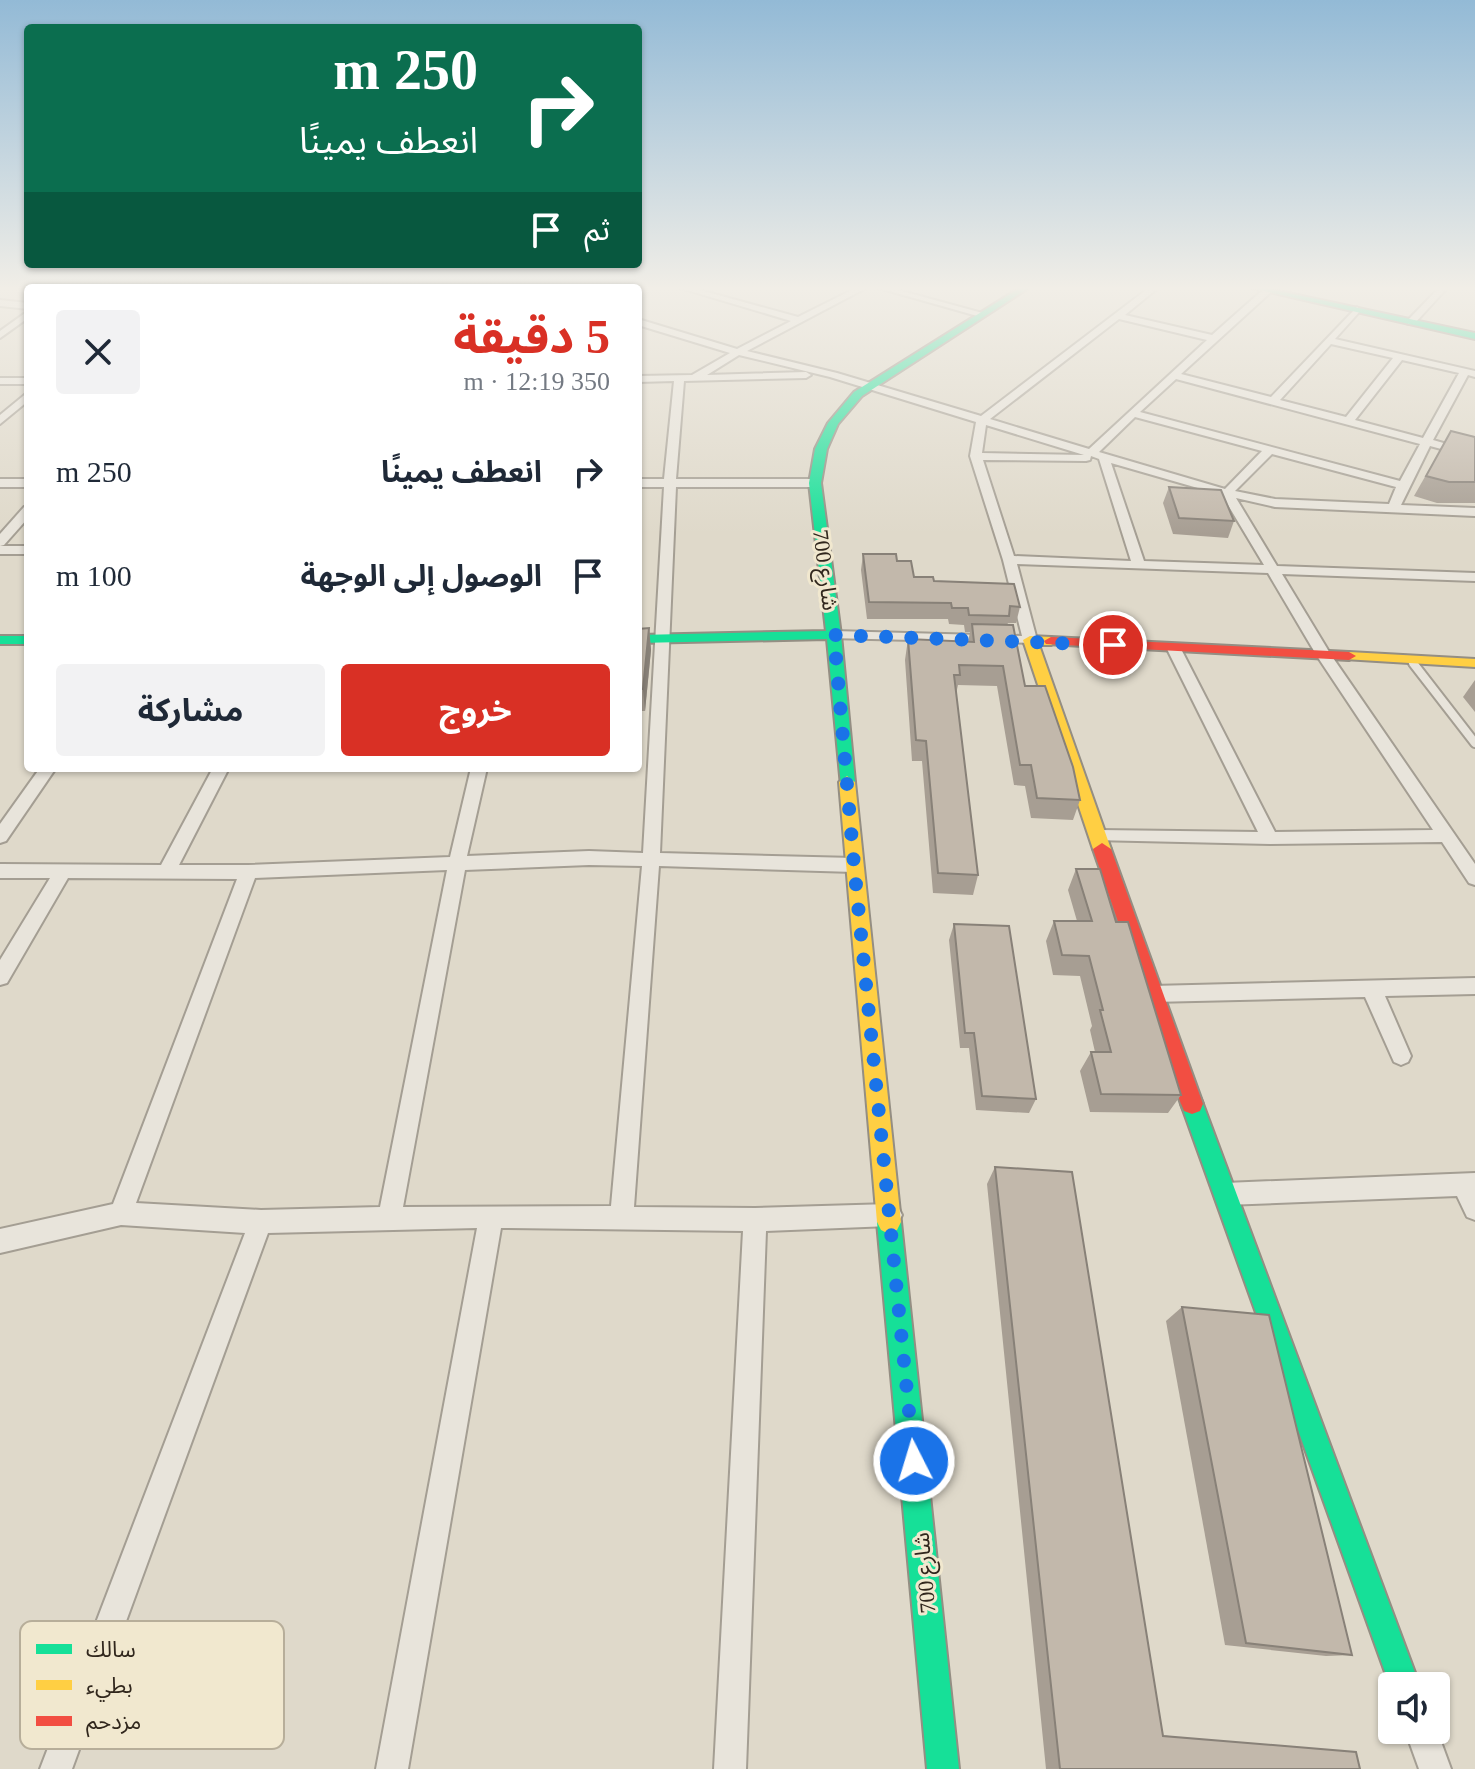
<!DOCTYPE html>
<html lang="ar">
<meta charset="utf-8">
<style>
:root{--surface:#fff;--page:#f2f2f3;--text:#1f2937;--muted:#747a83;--accent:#d93025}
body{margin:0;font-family:"Times New Roman","Noto Sans Arabic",serif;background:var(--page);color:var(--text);direction:rtl;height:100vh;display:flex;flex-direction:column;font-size:30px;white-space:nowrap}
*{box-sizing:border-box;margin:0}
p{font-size:26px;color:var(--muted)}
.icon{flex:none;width:44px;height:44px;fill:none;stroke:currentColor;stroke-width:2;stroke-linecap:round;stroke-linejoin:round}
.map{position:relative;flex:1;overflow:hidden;direction:ltr}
.panel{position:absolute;left:24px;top:284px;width:618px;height:488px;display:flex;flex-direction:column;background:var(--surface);border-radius:8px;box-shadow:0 2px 6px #0004;direction:rtl}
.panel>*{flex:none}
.banner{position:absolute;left:24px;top:24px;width:618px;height:244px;border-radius:8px;box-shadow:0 2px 6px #0004;direction:rtl;background:#0b6e4f;color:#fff;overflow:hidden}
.fabs{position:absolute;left:1378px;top:1672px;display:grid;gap:16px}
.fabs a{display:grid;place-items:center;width:72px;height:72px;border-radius:8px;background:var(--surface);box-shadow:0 2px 6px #0004;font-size:40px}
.pin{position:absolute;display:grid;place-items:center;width:68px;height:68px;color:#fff;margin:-34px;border:4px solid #fff;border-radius:50%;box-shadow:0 2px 8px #0007}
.me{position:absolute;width:88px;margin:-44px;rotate:355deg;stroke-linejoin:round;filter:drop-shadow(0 0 6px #0008)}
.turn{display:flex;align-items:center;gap:28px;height:168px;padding:0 32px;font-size:36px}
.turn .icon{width:104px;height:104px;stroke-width:2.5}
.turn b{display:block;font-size:56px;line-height:68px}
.then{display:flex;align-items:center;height:76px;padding:0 32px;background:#0003;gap:16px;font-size:30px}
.round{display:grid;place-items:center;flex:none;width:84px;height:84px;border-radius:8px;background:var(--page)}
.summary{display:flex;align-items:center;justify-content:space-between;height:136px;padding:0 32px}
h1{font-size:48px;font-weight:700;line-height:60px;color:var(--accent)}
.button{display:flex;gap:16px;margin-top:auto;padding:16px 32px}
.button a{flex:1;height:92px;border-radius:8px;background:var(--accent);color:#fff;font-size:32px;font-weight:700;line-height:92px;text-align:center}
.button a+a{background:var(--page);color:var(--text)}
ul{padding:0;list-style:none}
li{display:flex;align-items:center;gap:24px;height:104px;padding:0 32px}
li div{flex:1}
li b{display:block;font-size:30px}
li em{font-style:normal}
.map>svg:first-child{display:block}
</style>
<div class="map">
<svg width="1475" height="1769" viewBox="0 0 1475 1769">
<rect width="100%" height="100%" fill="#dfd9ca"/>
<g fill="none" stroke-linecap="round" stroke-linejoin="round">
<defs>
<path id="lane-far1" d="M1411,660L1415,665"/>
<path id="lane" d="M1413,663L1475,743"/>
<g id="street">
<rect x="415" y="287" width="8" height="1"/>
<path d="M508,287H520L521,288H508Z"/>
<path d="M635,287H645L638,291Z"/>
<path d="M677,287H689L798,317L858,287H868L747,351L837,373L981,416L1150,287H1159L1125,315L1212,335L1265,288H1271V292L1181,374L1271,397L1357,307L1361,310L1335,339L1475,371V377L1468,375L1433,440L1475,452V458L1430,446L1401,505L1475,508V516L1275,507L1236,498L1277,566L1475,573V581L1282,574L1331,655L1475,864V885L1469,883L1442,842L1270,844L1093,840L1090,836L1099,830L1258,832L1167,649L1174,645L1181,649L1275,832L1433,830L1317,656L1268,573L1017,564L1037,640L1035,643L829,638L827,635L834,631L1022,636L1003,560L970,456L976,422L830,377L739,355L707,375L806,372L811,375L806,378L684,381L676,479H815L821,483L815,487H676L660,853L854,858L863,865L854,872L659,866L634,1207L755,1208L890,1204L898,1207L902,1215L898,1223L890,1226L766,1231L746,1769H714L743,1231L501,1228L408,1769H376L477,1228L268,1233L72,1769H40L245,1233L121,1225L0,1253V1229L113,1204L237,879L68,878L7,983L0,985V960L50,878H0V864L161,865L213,768H229L179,865H248L450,857L471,768H487L467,856L589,851L643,853L664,487H638V479H664L674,381L638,382V376L692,375L730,353L638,325V319L737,349L791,321ZM1119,319L1207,340L1089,449L990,419ZM1331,344L1393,358L1346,417L1280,400ZM1402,360L1459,373L1423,438L1355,420ZM1176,379L1420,444L1400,481L1140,412ZM1135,417L1262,451L1225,489L1099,452ZM986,425L1084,455L982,453ZM1272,454L1396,487L1389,504L1275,499L1235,491ZM1091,456L1099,459L1131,561L1014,556L983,460L1086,461L1090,460ZM1111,463L1222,495L1264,565L1144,561ZM589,865L642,866L611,1206L403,1207L465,870ZM447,870L380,1207L261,1210L136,1203L255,878Z"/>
<path d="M875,287H887L986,314L981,317Z"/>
<path d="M1440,287H1448L1414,324H1408V320Z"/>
<path d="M0,300L28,303V309L0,306Z"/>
<path d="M28,311V318L0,338V331Z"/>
<rect x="0" y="378" width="28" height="6"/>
<path d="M28,392V401L0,424V415Z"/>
<rect x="0" y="479" width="28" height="8"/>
<path d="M28,506V518L4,545L0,546V534L24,507Z"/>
<rect x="0" y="546" width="28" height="8"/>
<path d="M40,768H56L6,841L0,843V824Z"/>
<path d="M1475,978V994L1385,996L1411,1056L1408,1062L1401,1065L1394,1062L1365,997L1152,1002L1145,1000L1142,994L1145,988L1152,986Z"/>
<path d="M1475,1173V1220L1467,1217L1457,1196L1225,1205L1217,1202L1214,1194L1217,1186L1225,1183Z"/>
<path d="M1436,1728L1451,1769H1419L1405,1730Z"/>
</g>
<g id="fast">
<path d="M1021,287H1030L862,396L838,424L827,449L821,483L841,635L855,782L853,786H841L827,639L638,643V635L826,631L809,483L815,449L828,423L854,392Z"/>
<path d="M1247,287H1261L1475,333V339Z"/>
<rect x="0" y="636" width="28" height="8"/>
<path d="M1192,1094L1200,1097L1203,1104L1420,1686H1392V1692L1390,1686L1181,1104L1184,1097Z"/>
<path d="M889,1210L897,1214L901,1222L959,1769H927L877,1222L881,1214Z"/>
</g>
<g id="slow">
<path d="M1030,636L1051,637L1058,641L1051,645H1039L1111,849L1108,854L1102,855L1093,849L1023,640Z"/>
<path d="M1349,652L1475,659V667L1344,659L1342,656Z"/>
<path d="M847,776L855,782L901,1222L897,1230L889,1234L881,1230L877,1222L839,782Z"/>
</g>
<g id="jam">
<path d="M1051,637L1349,652L1356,656L1349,660L1046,644L1044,641Z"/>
<path d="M1102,843L1111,849L1203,1104L1200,1111L1192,1114L1184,1111L1181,1104L1093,849Z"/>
</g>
</defs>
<!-- lane-far1 casing -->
<use href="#lane-far1" stroke="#a49e93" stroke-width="9"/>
<!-- lane casing -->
<use href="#lane" stroke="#a49e93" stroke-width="12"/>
<!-- street casing -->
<use href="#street" stroke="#a49e93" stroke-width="4"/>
<!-- fast casing -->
<use href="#fast" stroke="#948e83" stroke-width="4"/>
<!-- slow casing -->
<use href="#slow" stroke="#948e83" stroke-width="4"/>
<!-- jam casing -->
<use href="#jam" stroke="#948e83" stroke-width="4"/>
<!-- lane-far1 -->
<use href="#lane-far1" stroke="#e8e4db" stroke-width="6"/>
<!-- lane -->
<use href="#lane" stroke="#e8e4db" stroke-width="8"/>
<!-- street -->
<use href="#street" fill="#e8e4db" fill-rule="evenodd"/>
<!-- fast -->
<use href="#fast" fill="#16e098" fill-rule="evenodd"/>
<!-- slow -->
<use href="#slow" fill="#ffcf43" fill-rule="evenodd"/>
<!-- jam -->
<use href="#jam" fill="#f24e42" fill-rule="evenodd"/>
</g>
<!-- wall -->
<g fill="#a79e93">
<path d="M1451,431L1475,437V503H1437L1414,496Z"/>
<path d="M1169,487L1234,521L1228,538L1173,534L1163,503Z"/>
<path d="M863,554L897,561L914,577L934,581L1020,607L1016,623H1008L1007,625L1025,686L1080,800L1073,820L1031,818L1025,786L1014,785L997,686L958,685L956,694L978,875L973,895L933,893L922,761H912L905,660L908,639L968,642L970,632H965L964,625L949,624L948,619H867L861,570Z"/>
<path d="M649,628L651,650L645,711H638V629Z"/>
<path d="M1475,680V712L1463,697Z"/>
<path d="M1076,869L1116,922L1181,1095L1168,1113L1090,1112L1080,1071L1091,1052H1095L1090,1030L1092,1026L1080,976L1053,975L1046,941L1054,921H1077L1068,890Z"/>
<path d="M954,924L1036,1099L1029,1113L976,1110L969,1048H960L949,940Z"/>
<path d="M995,1167L1163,1735L1360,1769H1046L987,1184Z"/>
<path d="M1182,1307L1352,1655L1326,1656L1225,1645L1166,1321Z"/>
</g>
<!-- shaded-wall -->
<path fill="#888178" d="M649,628L651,650L645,711L643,689Z"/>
<!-- building -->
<g fill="#c2b8ab" stroke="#888178" stroke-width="2">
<path d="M1451,431L1475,437V482H1449L1426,476Z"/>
<path d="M1169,487L1221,490L1234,521L1179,518Z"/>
<path d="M863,554H896L897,561H911L914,577H933L934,581L1014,584L1020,607L1010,606L1009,616L969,615L968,608H952L951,603L869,602Z"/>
<path d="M972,624L1013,625L1025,686H1045L1073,767L1080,800L1037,798L1031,765H1020L1003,666L959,665L960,675H954L978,875L938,873L926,741L916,740L908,639L974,642Z"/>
<path d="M649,628L643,689H638V629Z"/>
<path d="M1076,869H1100L1116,922H1128L1181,1095L1101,1094L1091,1052H1111L1100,1010H1103L1089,956L1062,955L1054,921H1092Z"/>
<path d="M954,924L1009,926L1036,1099L982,1096L974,1033H965Z"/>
<path d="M995,1167L1072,1172L1163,1736L1356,1752L1360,1769H1060Z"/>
<path d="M1182,1307L1269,1315L1352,1655L1246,1643Z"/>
</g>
<!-- sky -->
<linearGradient id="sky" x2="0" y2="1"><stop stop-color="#93bad6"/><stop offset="0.54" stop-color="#f1eee7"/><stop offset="1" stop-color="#f1eee7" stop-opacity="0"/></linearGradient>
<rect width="1475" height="534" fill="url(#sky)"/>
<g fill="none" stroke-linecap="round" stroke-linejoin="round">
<!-- route -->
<path stroke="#1a73e8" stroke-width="14" stroke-dasharray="0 25.2" d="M914,1461L854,865L834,635L1113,645"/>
</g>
<g text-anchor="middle" stroke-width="6" stroke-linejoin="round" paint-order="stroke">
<!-- street labels -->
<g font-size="22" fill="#31271d" stroke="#f1e8cf">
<text transform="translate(826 570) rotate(83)" y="8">شارع 700</text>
<text transform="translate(924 1573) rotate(-95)" y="8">شارع 700</text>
</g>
</g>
<!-- legend -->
<rect x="20" y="1621" width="264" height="128" rx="12" fill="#f1e8cf" stroke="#b7ae9a" stroke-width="2"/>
<rect x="36" y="1644" width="36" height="10" fill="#16e098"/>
<rect x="36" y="1680" width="36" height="10" fill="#ffcf43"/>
<rect x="36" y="1716" width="36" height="10" fill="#f24e42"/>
<g font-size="22" fill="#31271d">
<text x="86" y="1657">سالك</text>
<text x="86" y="1693">بطيء</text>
<text x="86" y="1729">مزدحم</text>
</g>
</svg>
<div class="fabs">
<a><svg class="icon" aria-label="sound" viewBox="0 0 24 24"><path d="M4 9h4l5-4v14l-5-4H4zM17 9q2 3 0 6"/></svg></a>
</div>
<div class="pin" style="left:1113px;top:645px;background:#d93025"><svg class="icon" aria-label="arrive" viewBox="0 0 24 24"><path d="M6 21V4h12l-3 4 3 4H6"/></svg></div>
<svg class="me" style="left:914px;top:1461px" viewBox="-20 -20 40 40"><circle r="17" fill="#1a73e8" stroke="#fff" stroke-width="3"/><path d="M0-11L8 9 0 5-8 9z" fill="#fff"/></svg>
<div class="banner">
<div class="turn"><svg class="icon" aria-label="right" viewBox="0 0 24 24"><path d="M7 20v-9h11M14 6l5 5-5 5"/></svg><div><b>250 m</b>انعطف يمينًا</div></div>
<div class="then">ثم<svg class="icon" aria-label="arrive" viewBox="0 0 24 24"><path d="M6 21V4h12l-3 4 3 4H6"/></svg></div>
</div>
<section class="panel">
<div class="summary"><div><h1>5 دقيقة</h1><p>350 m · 12:19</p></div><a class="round"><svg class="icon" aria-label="close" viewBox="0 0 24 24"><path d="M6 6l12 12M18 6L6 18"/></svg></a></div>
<ul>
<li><svg class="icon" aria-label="right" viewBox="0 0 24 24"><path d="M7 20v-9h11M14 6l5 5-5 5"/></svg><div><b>انعطف يمينًا</b></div><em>250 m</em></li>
<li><svg class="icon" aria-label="arrive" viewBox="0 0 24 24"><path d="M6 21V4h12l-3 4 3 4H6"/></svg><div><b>الوصول إلى الوجهة</b></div><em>100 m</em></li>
</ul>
<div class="button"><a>خروج</a><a>مشاركة</a></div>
</section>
</div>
